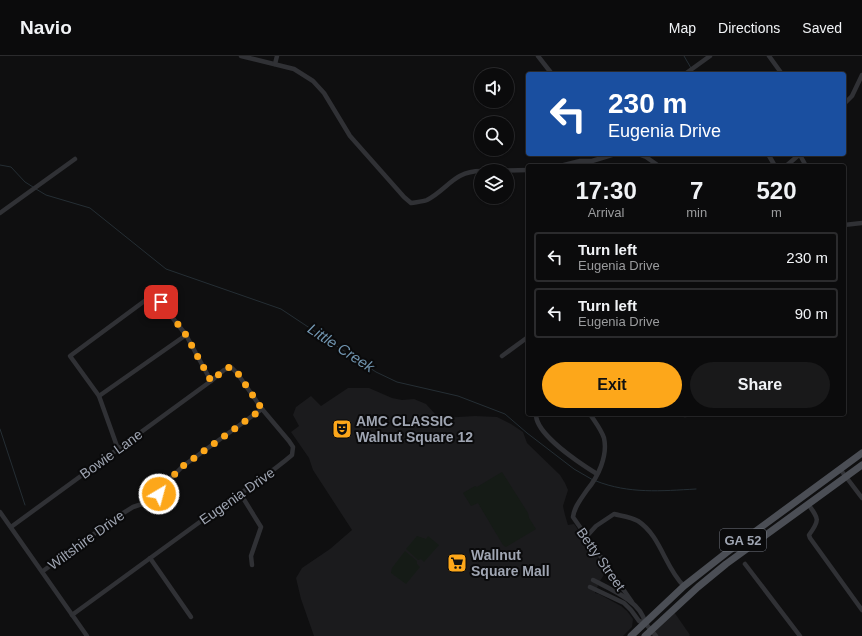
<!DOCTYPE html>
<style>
:root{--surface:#0b0b0c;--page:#19191a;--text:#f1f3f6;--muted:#9a9b9d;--line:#2b2b2d;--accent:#fda71a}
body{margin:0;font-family:Helvetica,sans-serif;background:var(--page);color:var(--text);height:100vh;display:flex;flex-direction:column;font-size:15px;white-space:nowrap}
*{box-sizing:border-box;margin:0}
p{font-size:13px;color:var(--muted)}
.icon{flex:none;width:22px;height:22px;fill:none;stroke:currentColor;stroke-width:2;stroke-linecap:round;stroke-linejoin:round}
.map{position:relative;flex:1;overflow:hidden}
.details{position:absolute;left:526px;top:108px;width:320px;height:252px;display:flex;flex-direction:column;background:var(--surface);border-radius:4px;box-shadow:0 1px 3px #0004,0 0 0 1px var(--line)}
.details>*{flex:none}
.hud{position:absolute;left:526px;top:16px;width:320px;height:84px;border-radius:4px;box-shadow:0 1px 3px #0004,0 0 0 1px var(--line);background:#1a4fa0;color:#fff;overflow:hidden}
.controls{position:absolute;left:474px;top:12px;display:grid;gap:8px}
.controls a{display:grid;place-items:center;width:40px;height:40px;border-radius:50%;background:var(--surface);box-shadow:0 1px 3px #0004,0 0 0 1px var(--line);font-size:20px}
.pin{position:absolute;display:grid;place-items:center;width:34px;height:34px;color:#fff;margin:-17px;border-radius:8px;box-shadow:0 2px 6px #0006}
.me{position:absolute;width:44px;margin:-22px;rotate:37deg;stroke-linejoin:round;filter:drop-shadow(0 0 3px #0008)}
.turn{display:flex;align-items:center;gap:14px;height:84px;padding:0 16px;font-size:18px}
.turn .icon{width:52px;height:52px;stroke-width:2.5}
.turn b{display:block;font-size:28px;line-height:34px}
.eta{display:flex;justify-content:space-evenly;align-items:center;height:68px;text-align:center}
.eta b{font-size:24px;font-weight:700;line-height:28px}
.button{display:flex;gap:8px;margin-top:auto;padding:8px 16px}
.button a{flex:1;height:46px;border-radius:24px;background:var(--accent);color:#111;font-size:16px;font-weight:700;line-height:46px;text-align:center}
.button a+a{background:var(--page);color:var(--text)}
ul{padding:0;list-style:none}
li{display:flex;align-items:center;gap:12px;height:50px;margin:0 8px 6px;padding:0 8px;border:2px solid var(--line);border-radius:4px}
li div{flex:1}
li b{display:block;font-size:15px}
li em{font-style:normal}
header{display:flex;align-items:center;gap:24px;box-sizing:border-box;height:56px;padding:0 20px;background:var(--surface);border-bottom:1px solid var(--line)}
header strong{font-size:19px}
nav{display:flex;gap:22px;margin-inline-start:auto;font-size:14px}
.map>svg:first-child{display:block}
</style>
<header>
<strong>Navio</strong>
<nav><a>Map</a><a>Directions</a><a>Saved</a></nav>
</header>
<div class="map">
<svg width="862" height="580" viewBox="0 0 862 580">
<rect width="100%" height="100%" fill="#0f0f10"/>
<!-- built -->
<g fill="#1b1b1d">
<path d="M348,332H369L392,342L402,344L414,343L426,348L437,360L442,362L475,360L497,361L511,368L523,376L527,387L560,419L565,427L568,434L563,450L565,459L568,469L574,468L607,514L600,525L595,537L599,538L621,550L627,555L633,563L632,571L623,580H314L301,543L296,522L302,512L330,493L352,474L313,414L309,402L291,376L299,370L293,359L296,351L311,340L321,350Z"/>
<path d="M674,556L690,579L689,580H649Z"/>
</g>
<!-- green -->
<g fill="#151b16">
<path d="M502,416L528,457L529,462L536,473L506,491L503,489L478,447L471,450L463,437L475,430L477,431Z"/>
<path d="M417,480L426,483L428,480L439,489L424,506L421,503L418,504L406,493Z"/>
<path d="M405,495L417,505V508L420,511L406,528L391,517L392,512Z"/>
</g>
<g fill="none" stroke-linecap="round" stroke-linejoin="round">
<!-- stream -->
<g stroke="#252e34" stroke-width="1">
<path d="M684,0L691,12"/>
<path d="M0,109L11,111L25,126L33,131"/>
<path d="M36,133L46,139L90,152L166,213L281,253L376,316L397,326L458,340L505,358L527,377L574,413L593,424"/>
<path d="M0,373L25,449"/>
<path d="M596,425C629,438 661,435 696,433"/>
</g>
<!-- street -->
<g stroke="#303135" stroke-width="4.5">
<path d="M241,0L294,13L313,25L324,37L350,80L404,141L411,147C416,146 422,146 427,144C448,133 454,115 481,115"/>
<path d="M538,0L552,18"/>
<path d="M769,0L782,18"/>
<path d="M275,8L277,0"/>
<path d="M685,18L710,0"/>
<path d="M844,48L852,40L862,19"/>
<path d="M638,98L646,101L659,110"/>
<path d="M768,98L775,110"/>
<path d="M800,99L806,110"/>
<path d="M560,110L580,105H592L615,98"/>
<path d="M786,110L800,98"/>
<path d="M481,115L528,114"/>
<path d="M0,157L75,103"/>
<path d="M844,169L862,167"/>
<path d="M502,300L528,281"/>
<path d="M99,340L186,279"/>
<path d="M536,358C535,378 581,408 597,418"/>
<path d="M590,358C595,366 601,373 604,382C608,400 598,421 587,434C581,443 574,451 573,461L632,546"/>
<path d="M680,358L685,359L692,358"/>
<path d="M118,393L99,340L70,300L154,238L186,279L211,325"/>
<path d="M840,413L862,442"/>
<path d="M240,437L261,471L251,500L252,509"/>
<path d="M808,448C819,463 820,464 809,479L810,482L862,554"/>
<path d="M0,456L87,580"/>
<path d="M11,471L211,325L224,314L231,311L237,317L262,353L289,385L293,391L292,399C265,422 236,440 208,460C162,493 117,526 72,559"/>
<path d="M586,481L596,470L614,458C622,460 631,461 638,465C661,480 665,512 684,530"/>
<path d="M150,502L191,561"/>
<path d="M745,508L800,580"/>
<path d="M43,515L120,459L133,451L148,446L159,437L171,422L183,410L262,353"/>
<path d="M593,524C610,533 642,546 645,567"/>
<path d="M590,531L624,547L631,554L639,565L645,567L656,580"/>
</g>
<!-- primary -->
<g stroke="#4b4e55" stroke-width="7">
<path d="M631,580L684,530L726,497L862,397"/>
<path d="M645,580L698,531L726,508L862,409"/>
</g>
</g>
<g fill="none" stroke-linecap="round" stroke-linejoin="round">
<!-- route -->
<path stroke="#fda71a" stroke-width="7" stroke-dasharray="0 12.6" d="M159,438L171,422L183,410L262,353L237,316L230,311L224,314L211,325L186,279L161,246"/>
</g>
<!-- icons -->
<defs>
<symbol id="theatre-square" viewBox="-11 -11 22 22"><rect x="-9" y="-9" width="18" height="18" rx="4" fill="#fda71a" stroke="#0a0a0b"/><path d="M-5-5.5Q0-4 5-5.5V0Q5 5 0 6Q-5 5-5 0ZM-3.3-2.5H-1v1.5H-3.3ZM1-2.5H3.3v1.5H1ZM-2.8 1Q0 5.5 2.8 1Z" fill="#111"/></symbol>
<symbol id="supermarket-square" viewBox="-11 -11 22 22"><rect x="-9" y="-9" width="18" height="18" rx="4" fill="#fda71a" stroke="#0a0a0b"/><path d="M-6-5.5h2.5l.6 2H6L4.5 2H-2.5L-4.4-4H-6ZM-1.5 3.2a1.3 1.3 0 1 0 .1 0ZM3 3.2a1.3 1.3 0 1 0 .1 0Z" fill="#111"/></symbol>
</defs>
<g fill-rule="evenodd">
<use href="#theatre-square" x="331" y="362" width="22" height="22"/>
<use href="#supermarket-square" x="446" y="496" width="22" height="22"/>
</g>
<g text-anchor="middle" stroke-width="4" stroke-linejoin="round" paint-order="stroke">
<!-- shield labels -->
<rect fill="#0a0a0b" stroke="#727680" stroke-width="1" x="720" y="473" width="46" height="22" rx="3"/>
<g font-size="13" font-weight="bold" fill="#9fa5b2">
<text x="743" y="489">GA 52</text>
</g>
<!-- poi labels -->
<g font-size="14" font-weight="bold" fill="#9fa5b2" stroke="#0a0a0b" text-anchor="start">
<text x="356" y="370">AMC CLASSIC<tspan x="356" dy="16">Walnut Square 12</tspan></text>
<text x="471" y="504">Wallnut<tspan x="471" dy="16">Square Mall</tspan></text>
</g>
<!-- street labels -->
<g font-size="14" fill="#9fa5b2" stroke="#0a0a0b">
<text transform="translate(111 398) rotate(-36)" y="5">Bowie Lane</text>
<text transform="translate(237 440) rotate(-35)" y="5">Eugenia Drive</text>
<text transform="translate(86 484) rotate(-36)" y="5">Wiltshire Drive</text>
<text transform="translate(601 503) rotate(55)" y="5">Betty Street</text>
</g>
<!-- water labels -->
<g font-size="15" font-style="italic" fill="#7296b1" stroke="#0a0a0b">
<text transform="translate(341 292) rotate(33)" y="5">Little Creek</text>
</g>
</g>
</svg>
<div class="controls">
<a><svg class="icon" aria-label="sound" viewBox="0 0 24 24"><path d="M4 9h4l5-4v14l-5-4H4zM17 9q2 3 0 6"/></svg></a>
<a><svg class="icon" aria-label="search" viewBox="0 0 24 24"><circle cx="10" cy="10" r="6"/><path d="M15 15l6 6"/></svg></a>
<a><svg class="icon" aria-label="layers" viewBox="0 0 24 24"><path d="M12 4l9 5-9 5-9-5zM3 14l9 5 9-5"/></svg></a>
</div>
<div class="pin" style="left:161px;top:246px;background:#d93025"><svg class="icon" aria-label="arrive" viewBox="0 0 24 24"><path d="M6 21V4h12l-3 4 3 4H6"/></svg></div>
<svg class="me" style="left:159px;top:438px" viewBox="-20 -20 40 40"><circle r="17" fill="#fda71a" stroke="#fff" stroke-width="3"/><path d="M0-11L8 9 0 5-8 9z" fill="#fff"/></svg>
<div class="hud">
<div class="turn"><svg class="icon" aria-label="left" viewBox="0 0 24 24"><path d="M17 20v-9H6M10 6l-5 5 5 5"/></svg><div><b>230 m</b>Eugenia Drive</div></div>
</div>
<section class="details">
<div class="eta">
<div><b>17:30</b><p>Arrival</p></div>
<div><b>7</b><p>min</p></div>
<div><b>520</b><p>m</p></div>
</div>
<ul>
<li><svg class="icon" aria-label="left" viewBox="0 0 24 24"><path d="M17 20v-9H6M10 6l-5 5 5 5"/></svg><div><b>Turn left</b><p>Eugenia Drive</p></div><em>230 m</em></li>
<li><svg class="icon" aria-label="left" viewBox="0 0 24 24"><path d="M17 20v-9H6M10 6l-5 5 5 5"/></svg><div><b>Turn left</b><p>Eugenia Drive</p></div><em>90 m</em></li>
</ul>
<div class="button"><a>Exit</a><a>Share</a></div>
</section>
</div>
